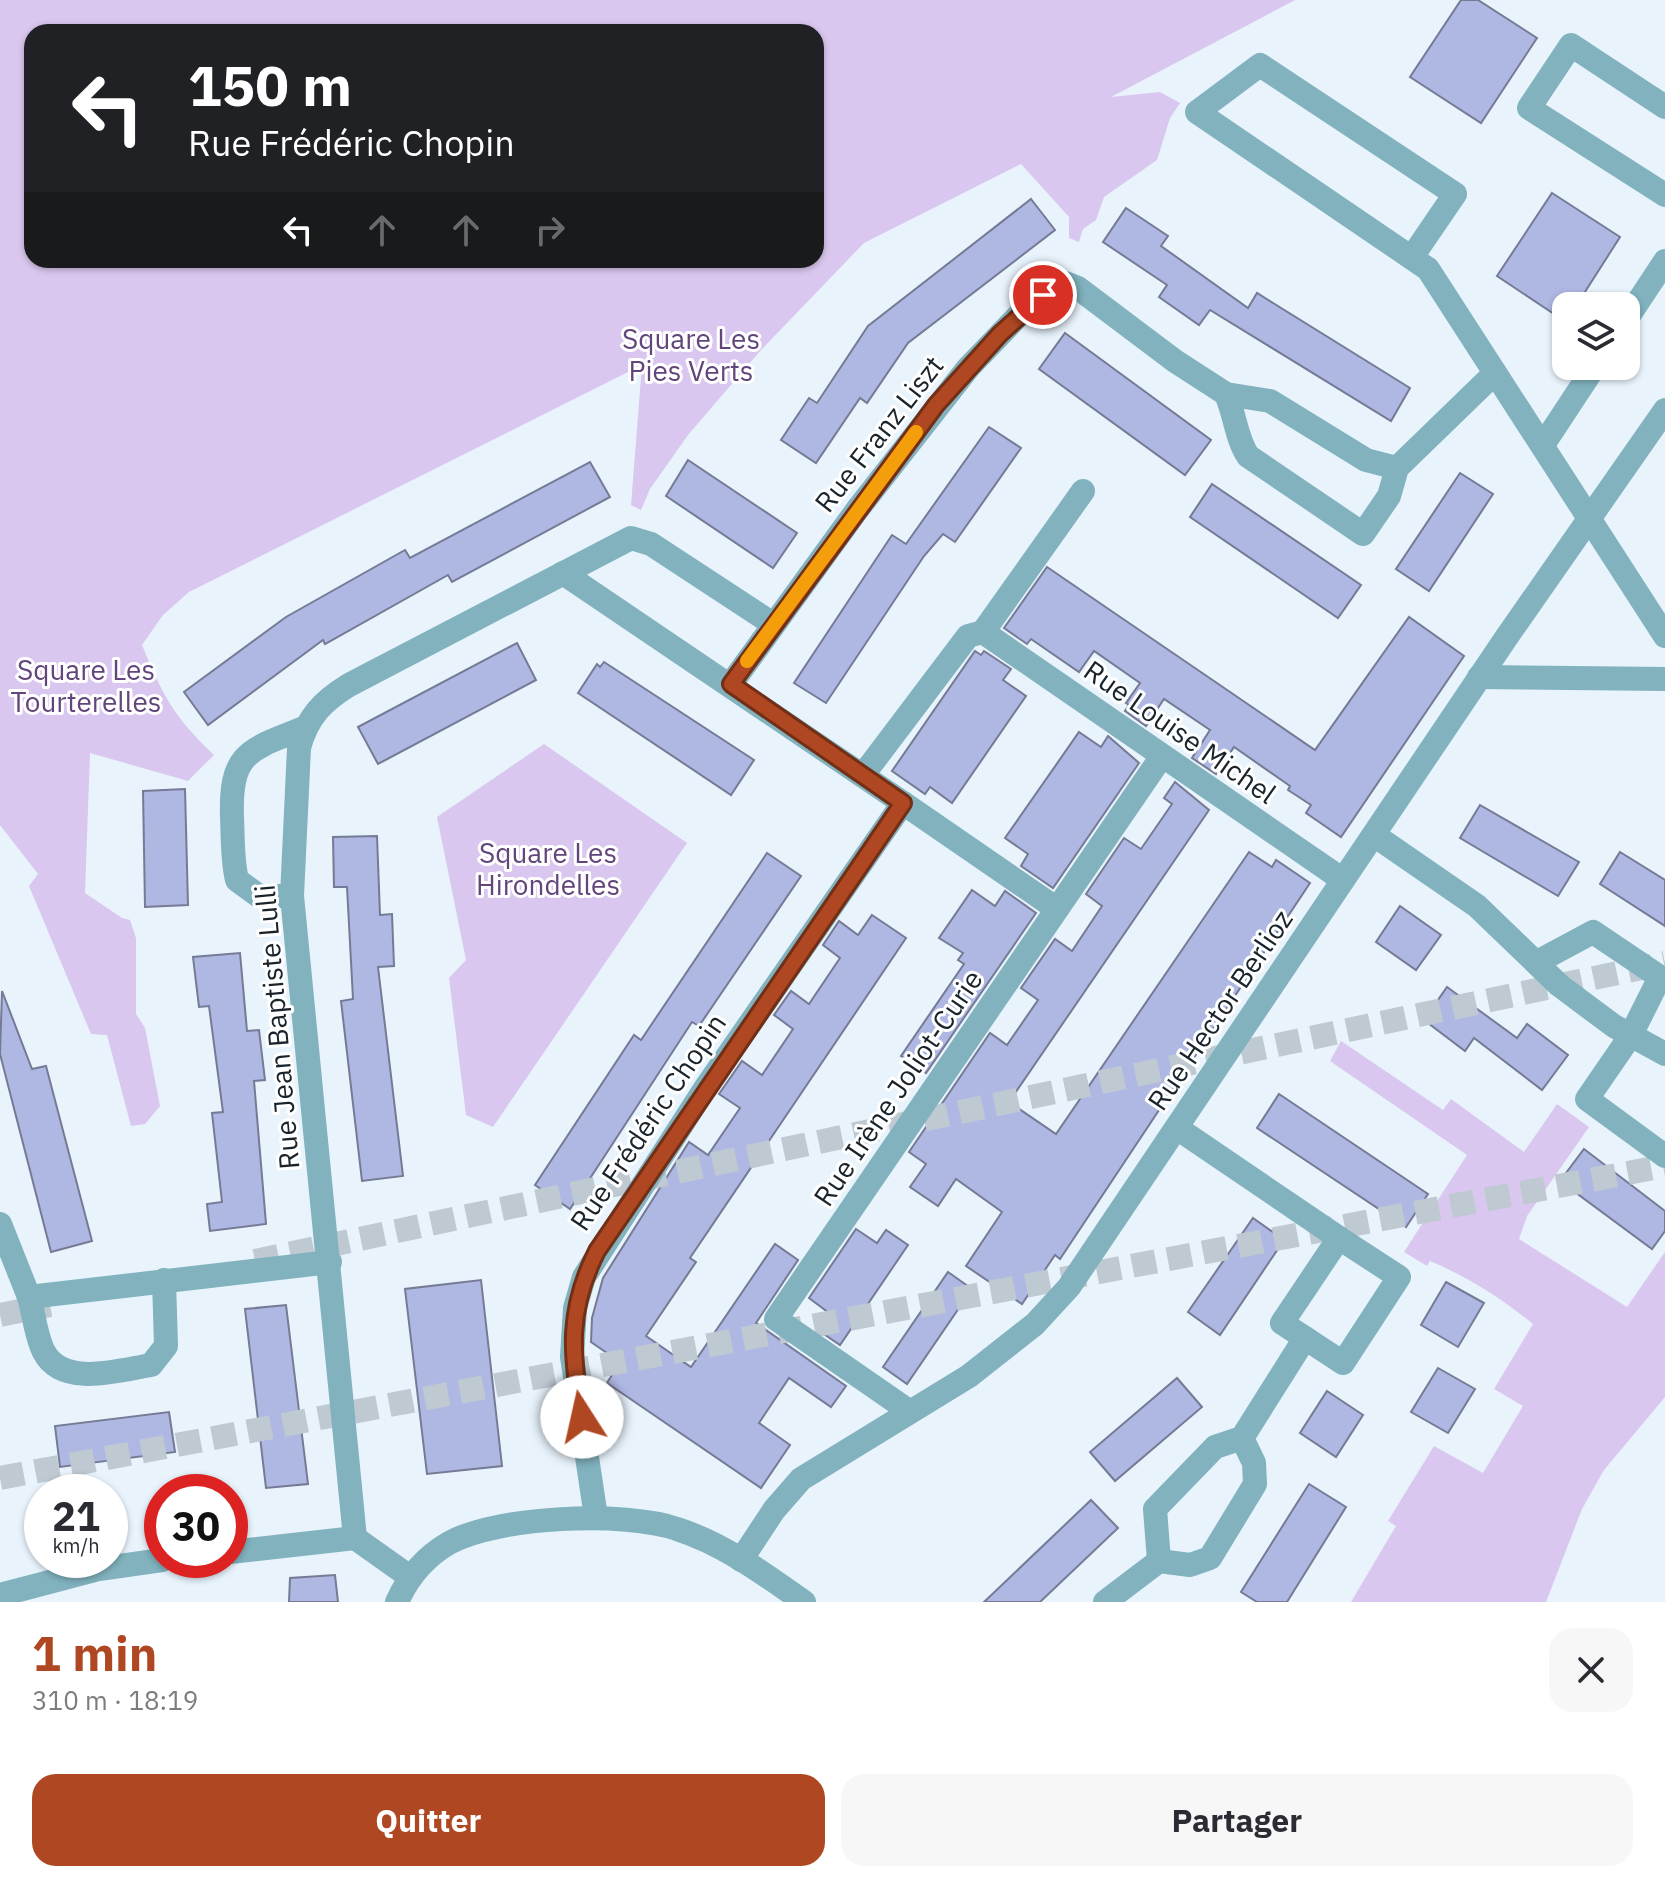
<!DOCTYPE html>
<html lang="fr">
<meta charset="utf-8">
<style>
:root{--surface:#fff;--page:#f7f7f7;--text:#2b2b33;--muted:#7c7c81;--accent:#af4822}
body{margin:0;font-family:"IBM Plex Sans",sans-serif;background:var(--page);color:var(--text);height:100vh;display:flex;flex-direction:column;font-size:30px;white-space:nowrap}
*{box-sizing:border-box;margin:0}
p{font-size:26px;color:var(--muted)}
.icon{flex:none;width:44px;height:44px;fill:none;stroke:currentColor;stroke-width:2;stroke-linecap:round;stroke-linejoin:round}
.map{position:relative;height:1602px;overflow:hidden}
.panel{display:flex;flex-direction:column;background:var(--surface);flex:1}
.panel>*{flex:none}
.guide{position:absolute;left:24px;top:24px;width:800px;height:244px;border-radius:24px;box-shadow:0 2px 6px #0004;background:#202124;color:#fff;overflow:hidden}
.fabs{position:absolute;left:1552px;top:292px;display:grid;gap:16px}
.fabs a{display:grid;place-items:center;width:88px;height:88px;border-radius:16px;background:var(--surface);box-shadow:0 2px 6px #0004;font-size:40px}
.speed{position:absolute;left:24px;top:1474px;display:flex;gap:16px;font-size:40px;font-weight:700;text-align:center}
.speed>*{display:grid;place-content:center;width:104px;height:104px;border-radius:50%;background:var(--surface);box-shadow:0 2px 6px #0004;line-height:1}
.speed small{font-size:20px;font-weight:400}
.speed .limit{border:12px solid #d22;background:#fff;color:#111}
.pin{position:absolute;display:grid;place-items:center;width:68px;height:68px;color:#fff;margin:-34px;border:4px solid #fff;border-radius:50%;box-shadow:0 2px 8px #0007}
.me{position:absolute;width:88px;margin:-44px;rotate:350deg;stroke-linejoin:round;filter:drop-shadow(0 0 6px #0008)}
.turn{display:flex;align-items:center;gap:28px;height:168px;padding:0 32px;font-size:36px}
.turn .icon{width:104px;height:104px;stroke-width:2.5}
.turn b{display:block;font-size:56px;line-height:68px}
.lanes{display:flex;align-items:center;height:76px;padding:0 32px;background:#0003;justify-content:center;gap:40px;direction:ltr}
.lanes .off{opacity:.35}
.round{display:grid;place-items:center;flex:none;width:84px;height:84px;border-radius:24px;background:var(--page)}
.overview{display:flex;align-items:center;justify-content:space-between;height:136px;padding:0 32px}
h1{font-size:48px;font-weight:800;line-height:60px;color:var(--accent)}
.cta{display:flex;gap:16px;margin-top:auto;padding:16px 32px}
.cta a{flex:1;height:92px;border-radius:24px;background:var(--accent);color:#fff;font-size:32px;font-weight:800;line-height:92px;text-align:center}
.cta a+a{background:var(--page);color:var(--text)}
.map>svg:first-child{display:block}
</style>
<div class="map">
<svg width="1665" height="1602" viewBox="0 0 1665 1602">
<rect width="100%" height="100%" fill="#e8f3fc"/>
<!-- green -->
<g fill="#dac7ef" fill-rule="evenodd">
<path d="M0,0H1295L1111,97L1160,92L1180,103L1170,118L1157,160L1104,197L1096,220L1083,229L1079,242L1069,238V217L1021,164L864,243L761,350L688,435L650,489L641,510L631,505L642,365L189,592L163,615L142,645C163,696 174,717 214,755L188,781L90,753L85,893L122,918L130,920L136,938V1014L145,1028L160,1106L145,1124L131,1126L107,1035L91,1034L29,886L38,874L0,825ZM32,32H816V260H32Z"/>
<path d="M544,744L687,843L493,1127L466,1115L449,978L466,960L437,817Z"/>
<path d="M1341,1041L1443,1110L1451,1099L1524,1152L1557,1104L1589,1127L1527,1216L1519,1239L1627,1307L1665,1252V1397L1604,1470L1582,1509L1546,1602H1351L1396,1526L1388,1521L1434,1446L1483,1473L1523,1406L1494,1389L1533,1324C1501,1298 1468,1277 1430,1261L1427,1266L1404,1252L1467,1155L1330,1061Z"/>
</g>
<!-- building -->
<g fill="#afb8e3" stroke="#757a95" stroke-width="2">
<path d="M1461,0H1478L1537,38L1481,123L1410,77Z"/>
<path d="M1552,193L1620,237L1576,306H1566V322L1497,276Z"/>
<path d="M1031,199L1055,230L908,343L867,403L860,398L816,463L781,440L809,398L817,403L868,326Z"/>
<path d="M1126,208L1168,236L1161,246L1248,308L1257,293L1410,388L1391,421L1210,310L1199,325L1159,297L1167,285L1103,242Z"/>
<path d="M1065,333L1211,440L1185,475L1039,369Z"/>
<path d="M989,427L1021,448L955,542L943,534L924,556L826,703L794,683L892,535L906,544Z"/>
<path d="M688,460L797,533L773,568L666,496Z"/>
<path d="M590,462L610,497L452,582L448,575L325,644L323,640L208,725L184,692L286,617L405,550L410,558Z"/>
<path d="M1460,473L1493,494L1429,591L1396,569Z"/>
<path d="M1212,484L1361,585L1338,618L1190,517Z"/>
<path d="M1047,567L1315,750L1409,617L1464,656L1341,837L1306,813L1311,805L1288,790L1290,786L1234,747L1216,774L1192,758L1210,730L1164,699L1146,726L1125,711L1129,705L1126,703L1140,683L1094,651L1079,672L1031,639L1027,644L1004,628Z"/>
<path d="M517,643L536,680L378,764L358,727Z"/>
<path d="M975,651L981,655L984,651L1011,669L1003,680L1026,696L952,803L930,787L925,794L892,771Z"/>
<path d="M604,662L754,760L731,795L578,693L597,664L600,667Z"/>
<path d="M1079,732L1101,747L1108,736L1139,763L1053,888L1021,866L1028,854L1005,838Z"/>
<path d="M1175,782L1209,810L1009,1102L1056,1134L1249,852L1272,867L1276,860L1310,883L1060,1259L1055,1255L1022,1304L966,1266L1002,1212L956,1179L938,1206L910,1187L926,1164L909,1152L990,1033L1007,1045L1038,1000L1021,988L1055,939L1072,951L1102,906L1086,894L1124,838L1141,849L1172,804L1164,798Z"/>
<path d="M185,789L188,905L145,907L143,791Z"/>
<path d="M1480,805L1579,862L1558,896L1460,838Z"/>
<path d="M377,836L380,915L392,914L394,966L378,967L403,1176L362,1181L341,1001L353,999L347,887H334L333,837Z"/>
<path d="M1620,852L1665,880V926L1600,884Z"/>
<path d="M767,853L801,876L699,1026L692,1022L570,1209L535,1185L634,1035L641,1040Z"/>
<path d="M972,890L995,906L1005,891L1036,913L926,1073L901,1056L964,964L958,960L963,953L939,938Z"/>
<path d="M1400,906L1441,935L1416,970L1376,942Z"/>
<path d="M872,915L906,938L690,1258L696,1262L646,1336L691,1367L775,1244L798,1260L756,1323L846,1386L831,1407L789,1378L759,1423L790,1445L761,1488L607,1383L620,1362L591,1342L592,1318L603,1278L689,1142L708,1155L740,1108L719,1094L742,1061L762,1075L793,1029L774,1015L791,991L809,1004L840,958L823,945L839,921L858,935Z"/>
<path d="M240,953L247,1031L259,1030L265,1080L254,1081L266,1224L210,1231L207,1204L222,1202L212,1113L223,1112L209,1006L199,1007L193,957Z"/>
<path d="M1447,987L1517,1038L1527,1024L1568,1055L1542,1090L1474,1038L1465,1051L1424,1020Z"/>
<path d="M2,991L32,1069L46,1066L92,1241L51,1252L0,1054Z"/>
<path d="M1279,1094L1428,1194L1406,1227L1257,1128Z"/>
<path d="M1584,1149L1665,1211V1231L1652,1249L1560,1181Z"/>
<path d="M1253,1218L1284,1240L1220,1335L1188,1312Z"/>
<path d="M856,1229L877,1243L886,1230L908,1245L840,1345L818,1330L829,1313L809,1298Z"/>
<path d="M948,1272L972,1289L907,1384L883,1367Z"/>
<path d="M481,1280L502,1466L427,1474L405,1289Z"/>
<path d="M1446,1282L1484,1303L1458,1347L1421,1325Z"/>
<path d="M286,1305L308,1484L266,1488L245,1309Z"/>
<path d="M1438,1368L1475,1389L1448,1433L1411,1412Z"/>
<path d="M1177,1378L1202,1407L1115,1481L1090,1452Z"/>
<path d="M1327,1391L1363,1415L1336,1457L1300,1433Z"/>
<path d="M169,1412L175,1452L60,1467L55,1426Z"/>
<path d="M1309,1484L1346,1507L1287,1602H1257L1241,1592Z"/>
<path d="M1091,1500L1118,1528L1040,1602H984Z"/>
<path d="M335,1575L338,1602H289L290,1578Z"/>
</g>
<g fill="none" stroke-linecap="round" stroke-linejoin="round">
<!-- highway-tunnel -->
<g stroke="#bfc9d2" stroke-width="24" stroke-dasharray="24 12" stroke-linecap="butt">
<path d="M255,1261L1665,963"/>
<path d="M0,1315L50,1305"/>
<path d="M0,1478L1665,1166"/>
</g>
<!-- minor -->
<g stroke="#81b2be" stroke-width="24">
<path d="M1665,107L1571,45L1529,108L1665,195"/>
<path d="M1412,257L1455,194L1260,65L1197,112L1428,269L1665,636"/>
<path d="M1626,320L1665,261"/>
<path d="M1226,394C1235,414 1236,438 1248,456L1363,534L1389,496L1397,468L1495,373"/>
<path d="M1543,445L1595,366"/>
<path d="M1083,491L983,632L1343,880"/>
<path d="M563,573L903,803L706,1087L584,1277L575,1308L572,1357L596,1517"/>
<path d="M1479,677L1665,679"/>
<path d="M731,684L857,510L968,368L1017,317L1053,287L1065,283L1078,288L1175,361L1226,394L1270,401L1366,460L1397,468"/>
<path d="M863,775L968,636L983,632"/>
<path d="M903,803L1057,909"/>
<path d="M1374,835L1477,906L1559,985L1614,1026L1665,1054"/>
<path d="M292,896H259L237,880C232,859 233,838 232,817C230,753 248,750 304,728"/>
<path d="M1537,962L1593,932L1660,977L1631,1035L1587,1099L1665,1156"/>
<path d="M0,1224L29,1297L330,1262"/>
<path d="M29,1297C34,1314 36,1337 44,1352C63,1388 120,1370 151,1365L166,1346L164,1280"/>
<path d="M1305,1338L1343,1363L1399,1277L1339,1238"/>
<path d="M909,1411L776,1319L1162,756"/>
<path d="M355,1538L292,896L299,748C307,717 323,701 349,685L631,538L651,544L773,624"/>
<path d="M230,1552L355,1538L410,1577"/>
<path d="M741,1560L774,1510L801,1479L969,1376L1035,1324L1069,1287L1506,638L1665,410"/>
<path d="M1159,1561L1155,1509L1215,1447L1242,1438L1305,1338L1282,1323L1339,1238L1177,1128"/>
<path d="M0,1595L99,1569L162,1560"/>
<path d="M397,1602C408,1577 425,1557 449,1543C497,1516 625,1511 677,1529C724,1544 764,1574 804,1602"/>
<path d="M1105,1602L1159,1561L1190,1565L1210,1558L1255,1484L1254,1463L1242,1438"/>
</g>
</g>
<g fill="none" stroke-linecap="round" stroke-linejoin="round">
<defs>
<path id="route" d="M582,1417C571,1354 567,1310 597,1251L903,803L731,684L936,405L1000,334L1043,295"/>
</defs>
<!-- route casing -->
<use href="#route" stroke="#722f16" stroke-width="20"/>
<!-- route -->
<use href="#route" stroke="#af4822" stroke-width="14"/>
<!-- slow -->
<path stroke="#f59e0b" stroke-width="14" d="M747,661L916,432"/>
</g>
<g text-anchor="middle" stroke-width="6" stroke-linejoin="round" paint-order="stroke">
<!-- park labels -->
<g font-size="28" fill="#61457b" stroke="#fff">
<text x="691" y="349">Square Les<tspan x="691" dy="32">Pies Verts</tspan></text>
<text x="86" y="680">Square Les<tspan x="86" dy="32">Tourterelles</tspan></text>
<text x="548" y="863">Square Les<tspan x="548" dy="32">Hirondelles</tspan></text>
</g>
<!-- street labels -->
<g font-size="28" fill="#19232b" stroke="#fff">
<text transform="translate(879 434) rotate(-52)" y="10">Rue Franz Liszt</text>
<text transform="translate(1180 732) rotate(35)" y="10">Rue Louise Michel</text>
<text transform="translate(1220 1010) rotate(-56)" y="10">Rue Hector Berlioz</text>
<text transform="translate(277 1027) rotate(-95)" y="10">Rue Jean Baptiste Lulli</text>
<text transform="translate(898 1088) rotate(-56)" y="10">Rue Irène Joliot-Curie</text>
<text transform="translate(648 1122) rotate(-56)" y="10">Rue Frédéric Chopin</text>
</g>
</g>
</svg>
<div class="fabs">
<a><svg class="icon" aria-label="layers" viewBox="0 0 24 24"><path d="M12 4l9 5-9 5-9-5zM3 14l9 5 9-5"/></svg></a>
</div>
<div class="speed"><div>21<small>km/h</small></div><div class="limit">30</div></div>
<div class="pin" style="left:1043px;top:295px;background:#d93025"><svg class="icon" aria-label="arrive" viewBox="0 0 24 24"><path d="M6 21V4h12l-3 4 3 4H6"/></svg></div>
<svg class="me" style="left:582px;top:1417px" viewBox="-20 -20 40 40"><circle r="19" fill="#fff"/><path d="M0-13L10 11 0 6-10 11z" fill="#af4822"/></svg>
<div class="guide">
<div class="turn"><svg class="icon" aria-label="left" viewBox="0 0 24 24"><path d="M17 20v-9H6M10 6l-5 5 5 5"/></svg><div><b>150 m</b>Rue Frédéric Chopin</div></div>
<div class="lanes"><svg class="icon" aria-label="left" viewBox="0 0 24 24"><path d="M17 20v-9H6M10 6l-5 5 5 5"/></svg><svg class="icon off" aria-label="ahead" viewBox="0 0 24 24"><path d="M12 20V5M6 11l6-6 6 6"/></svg><svg class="icon off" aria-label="ahead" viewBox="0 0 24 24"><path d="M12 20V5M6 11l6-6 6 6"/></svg><svg class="icon off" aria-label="right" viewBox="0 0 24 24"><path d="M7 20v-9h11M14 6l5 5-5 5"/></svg></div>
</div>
</div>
<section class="panel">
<div class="overview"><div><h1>1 min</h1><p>310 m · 18:19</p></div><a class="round"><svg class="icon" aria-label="close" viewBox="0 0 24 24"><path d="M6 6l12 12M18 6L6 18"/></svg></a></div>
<div class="cta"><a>Quitter</a><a>Partager</a></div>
</section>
